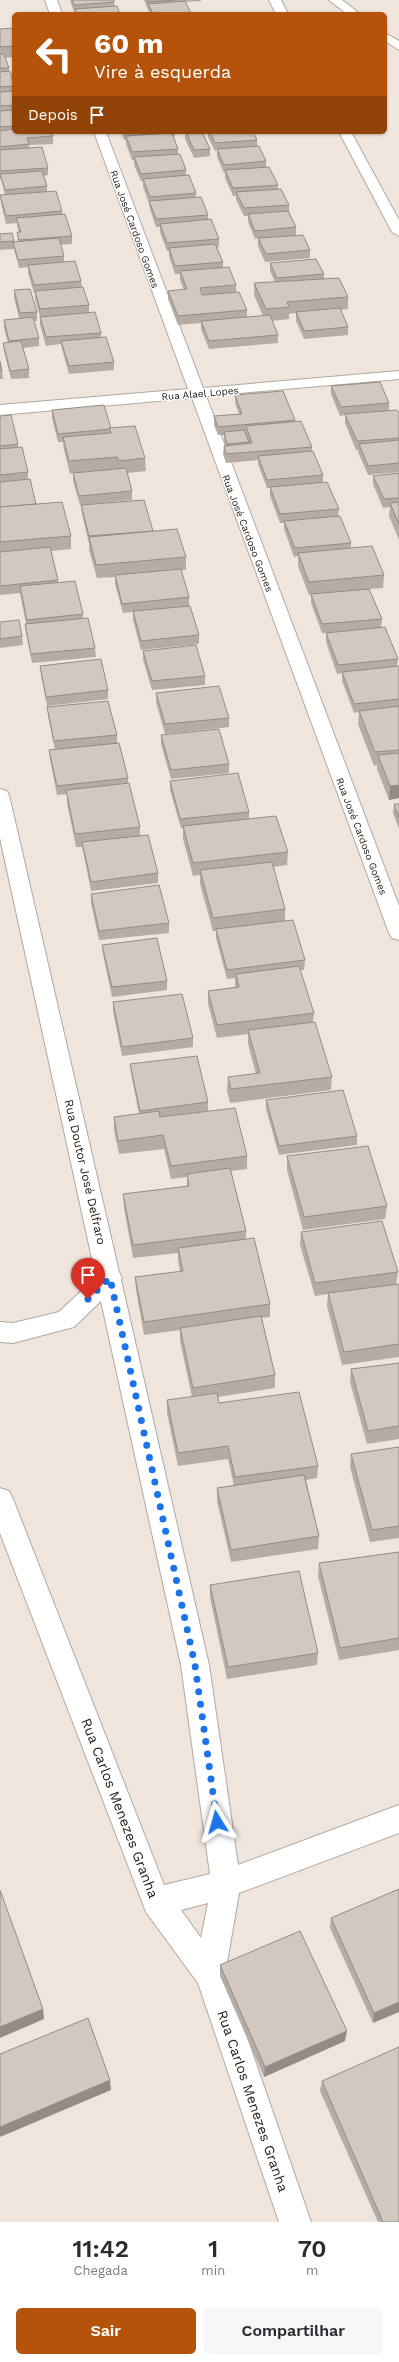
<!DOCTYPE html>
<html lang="pt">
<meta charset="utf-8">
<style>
:root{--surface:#fff;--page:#f7f7f7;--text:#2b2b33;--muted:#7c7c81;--accent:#b45309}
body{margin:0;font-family:"Work Sans",sans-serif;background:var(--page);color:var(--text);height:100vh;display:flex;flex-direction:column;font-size:15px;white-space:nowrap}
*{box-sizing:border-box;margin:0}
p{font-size:13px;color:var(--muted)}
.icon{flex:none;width:22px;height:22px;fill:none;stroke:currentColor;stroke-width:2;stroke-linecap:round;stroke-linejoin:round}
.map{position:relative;height:2222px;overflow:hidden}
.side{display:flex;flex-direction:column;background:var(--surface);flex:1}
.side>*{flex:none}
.guide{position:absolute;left:12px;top:12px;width:375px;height:122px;border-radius:6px;box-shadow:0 1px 3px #0004;background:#b45309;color:#fff;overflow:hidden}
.pin{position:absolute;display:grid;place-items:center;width:34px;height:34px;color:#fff;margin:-41px -17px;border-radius:50% 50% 50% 0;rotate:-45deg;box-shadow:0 0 4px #0007}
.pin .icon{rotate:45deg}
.me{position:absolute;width:44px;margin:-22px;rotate:352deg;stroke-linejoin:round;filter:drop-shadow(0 0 3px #0008)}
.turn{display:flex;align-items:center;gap:14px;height:84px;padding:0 16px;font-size:18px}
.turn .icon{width:52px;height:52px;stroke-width:2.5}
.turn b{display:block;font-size:28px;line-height:34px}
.then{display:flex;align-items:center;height:38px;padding:0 16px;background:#0003;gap:8px;font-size:15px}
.eta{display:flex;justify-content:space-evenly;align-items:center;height:68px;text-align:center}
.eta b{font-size:24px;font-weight:600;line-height:28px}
.button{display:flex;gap:8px;margin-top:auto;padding:8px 16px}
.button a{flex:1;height:46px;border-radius:6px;background:var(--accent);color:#fff;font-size:16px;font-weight:600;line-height:46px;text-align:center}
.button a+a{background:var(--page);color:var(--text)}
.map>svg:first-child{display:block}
</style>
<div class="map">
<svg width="399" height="2222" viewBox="0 0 399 2222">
<rect width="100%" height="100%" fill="#efe5dc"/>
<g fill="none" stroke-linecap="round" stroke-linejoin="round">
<defs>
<g id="street">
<path d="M45,0H57L62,14H50Z"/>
<path d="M269,0H281L288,14H276Z"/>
<path d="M329,0H342L360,14H347Z"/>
<path d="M385,33L399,41V50L385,41Z"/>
<path d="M94,132H106L203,388L399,371V379L206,396L399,906V940L392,938L389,933L192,398L0,415V405L188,389Z"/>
<path d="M339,132H351L399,220V236L392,232Z"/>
<path d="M0,789L7,791L9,795L119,1272L122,1278L121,1280L209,1665L238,1865L399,1805V1833L239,1893L225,1974L311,2222H279L198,1983L146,1912L0,1533V1488L9,1491L13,1499L164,1885L210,1874L181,1665L101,1301L74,1327L13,1343L0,1342V1322L13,1323L59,1312L96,1277L0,838ZM208,1903L201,1938L181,1910Z"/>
</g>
</defs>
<!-- street casing -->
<use href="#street" stroke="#b2a8a0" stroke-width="2"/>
<!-- street -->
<use href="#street" fill="#fff" fill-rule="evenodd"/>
</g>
<!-- wall -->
<g fill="#b5aca5">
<path d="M70,0H114V2L115,6L76,14L75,12H74Z"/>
<path d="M144,0H201V1L185,2L191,14H150Z"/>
<path d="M0,29H14V57L5,58L9,68V71L14,84V132L53,136V144L29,145V148L48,168V175L43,176L47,186V192L62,211V215L72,236V244L60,245L64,256V262L81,281L82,287L89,305V313L101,333V337L114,362V370L69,374L62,349L61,344L46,346L40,325V317L35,299V293H34L28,273V267L19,268L14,249L0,250V234L12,233L14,242H18L17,232H19L17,226V223L6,224L1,203L0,195H5L1,179H0Z"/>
<path d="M121,132H175V136H173L178,149V154L186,170V175L196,193V197L208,215V220L219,239V247H217L223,262V268L236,285V292L247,310V317L263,316L254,295V283L275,282L270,271V263L324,274V279L348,297V309L340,310L348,327V335L304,339L296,321V313L289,314V319L272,321L278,335V343L209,349L201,329V323L178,325L168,299V291L184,290L180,280V274H175L169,256V251H167L160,232V227H156L150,209L149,203L143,187V181H141L134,165V160H132L126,144V140H124Z"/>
<path d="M185,132H202L210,149V156L194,158L185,139Z"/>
<path d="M208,132H253L257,140V146L266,161V167L278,185V189L289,205V212L296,227V235L310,250V258L265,262L258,246V238L255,239L248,222V216H244L236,200V196H233L225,178V172L224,173L217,157V150L215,151L208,137Z"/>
<path d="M14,290L37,312V321H34L39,338V346L23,348L29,369V378L11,379L4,351L3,343H8L4,328V320L19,318L14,298Z"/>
<path d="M0,361L2,371L3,379H0Z"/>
<path d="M331,386L389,403V410L399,413V472L368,475L358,452V450H356L345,423V415L340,416L331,394Z"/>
<path d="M235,395L295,420V421L312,447V451L323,475V482L339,509L338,516L351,543V548L384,575L383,588L369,589L382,619L381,627L398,659L397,666H399V798L389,800L377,769V765L374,766L358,724L359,712L354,713L342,681V673L337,674L326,642V633L361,630L322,633L311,603V595H309L298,566V556L294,557L284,529V523H280L270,496V488H267L258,464V460L226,463L223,454L224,446H225L224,441V435H218L214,425V416L239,414L235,403Z"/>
<path d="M52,410L111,428L145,458L146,471L127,473L132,491V500L80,505L73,481V473L70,474L64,450L63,442H58L52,418Z"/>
<path d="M0,416L18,444V448L28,472V479L36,504L71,536V549L51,551L58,582L83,614V619L95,648L96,657L32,663L26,633L25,624H26L20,593L0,595Z"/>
<path d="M399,473V540L389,516L390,507L383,508L373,484V476Z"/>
<path d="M81,505L153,531L186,557V570H181L189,597V606L199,635V644L141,650L133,620V612L123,613L115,584V577L97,578L89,550V544L82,514Z"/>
<path d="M0,622L22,636L23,645L0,648Z"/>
<path d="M143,651L205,676V685L152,690L143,660Z"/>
<path d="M40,666L108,690V699L47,706L41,675Z"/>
<path d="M156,693L229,718V727L165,734L156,702Z"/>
<path d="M47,707L117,735V743L128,778V783L140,827V836L158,873V883L91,891L83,851L82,847H76L67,803V794L57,795L50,759L49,750H55L48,716Z"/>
<path d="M161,735L229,764V773L171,779L161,744Z"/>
<path d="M170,781L249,812V819L288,852L287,865L273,867L285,909V921L305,960L304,970H300L314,1013L313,1022L332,1077L331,1090L230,1103L227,1091L228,1077L256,1074L248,1044V1034L217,1038L208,1004V991L235,987V978L227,979L216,938V931H213L200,884V875L193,876L183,839V828H181L170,790Z"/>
<path d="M394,804H399V829L393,813Z"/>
<path d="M91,894L169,923V933L99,940L91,903Z"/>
<path d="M102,945L167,981V990L112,997L103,954Z"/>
<path d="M113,1002L193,1038V1047L122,1056L113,1011Z"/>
<path d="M130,1064L208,1102V1111L160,1117L247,1156V1169L231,1171L246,1231V1239L270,1304V1317L262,1318L275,1375V1388L218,1397L219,1403L318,1466L317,1478L306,1480L319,1536L318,1549L231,1562L217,1501V1488L234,1486L228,1459L178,1466L167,1413V1400L192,1397L180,1341V1330L144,1335L136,1290L135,1277L180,1272L178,1261V1253L133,1258L124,1208L123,1194L187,1186V1177L171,1179L164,1149L119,1154L114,1130V1117L139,1114L131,1073Z"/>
<path d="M266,1100L357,1136V1145L279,1155L266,1109Z"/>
<path d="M287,1156L387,1206L385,1219L303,1230L287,1170Z"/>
<path d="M301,1232L398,1272L396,1284H399V1357L342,1365L327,1306L328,1294L315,1296L300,1245Z"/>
<path d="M399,1363V1439L367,1444L350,1382L351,1369Z"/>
<path d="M399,1447V1538L370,1542L350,1467L351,1454Z"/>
<path d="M399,1552V1650L339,1660L318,1576L319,1563Z"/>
<path d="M210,1585L318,1653L317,1665L227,1679L210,1597Z"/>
<path d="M399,1889L373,2023L330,1928L331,1918Z"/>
<path d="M220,1965L345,2041L264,2077L220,1976Z"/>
<path d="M322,2081L399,2222H378L320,2091Z"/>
</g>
<!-- shaded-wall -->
<g fill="#938c86">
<path d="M399,785V798L389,800L390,786Z"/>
<path d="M399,2002V2012L373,2023L374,2013Z"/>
<path d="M43,2009L44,2019L0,2038V2027Z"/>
<path d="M347,2031L345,2041L264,2077L265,2067Z"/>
<path d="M110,2080L111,2090L0,2137V2127Z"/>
</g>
<!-- building -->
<g fill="#d2c8c0" stroke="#938c86">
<path d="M72,0H114V2L74,5Z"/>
<path d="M147,0H175L148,2Z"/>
<path d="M185,1L191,13L178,14H153L148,4Z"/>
<path d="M117,6L120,14H77L75,9Z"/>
<path d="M14,28V46L0,47V29Z"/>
<path d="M0,54H4L9,68H0Z"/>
<path d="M10,71L14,86L0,87V72Z"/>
<path d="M14,91V105L0,106V92Z"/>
<path d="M14,110V126L0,127V111Z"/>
<path d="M14,129V132H51L53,136L27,138L29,144L0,147V131Z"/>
<path d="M186,132H202L210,149L194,150Z"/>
<path d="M210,132H253L257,140L215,143Z"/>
<path d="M172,133L178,149L132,152L126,136Z"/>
<path d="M259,146L266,161L224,165L217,149Z"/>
<path d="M42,147L48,168L0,171V150Z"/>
<path d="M180,154L186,170L141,174L134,157Z"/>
<path d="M269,167L278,185L233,188L225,170Z"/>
<path d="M42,171L47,186L5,190L0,174Z"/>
<path d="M189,175L196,193L150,197L143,179Z"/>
<path d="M281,189L289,205L244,208L236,192Z"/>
<path d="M56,191L62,211L6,216L0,195Z"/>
<path d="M201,197L208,215L156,219L149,201Z"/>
<path d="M288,211L296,227L255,231L248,214Z"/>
<path d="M65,214L72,236L19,240L17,232H21L16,218Z"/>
<path d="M211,219L219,239L167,243L160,224Z"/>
<path d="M12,233L14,241L0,242V234Z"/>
<path d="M303,235L310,250L266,254L258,238Z"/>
<path d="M59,238L64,256L18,260L13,242Z"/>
<path d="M215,244L223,262L175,266L169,248Z"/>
<path d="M316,259L324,274L277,278L270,263Z"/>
<path d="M75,261L81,281L34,285L28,265Z"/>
<path d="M229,267L236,285L200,288L202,295L239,292L247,310L178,316L168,291L187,289L180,271Z"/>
<path d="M339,278L348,297L287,302L289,307L266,309L254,283Z"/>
<path d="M83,287L89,305L40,309L35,291Z"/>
<path d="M30,289L37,312L20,313L14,290Z"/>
<path d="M340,308L348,327L304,331L296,312Z"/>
<path d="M95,312L101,333L46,337L40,317Z"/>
<path d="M270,315L278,335L209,341L201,321Z"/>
<path d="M33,317L39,338L9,341L4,320Z"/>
<path d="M106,337L114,362L69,366L61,341Z"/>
<path d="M21,341L29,369L10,371L3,343Z"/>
<path d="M0,361L2,371H0Z"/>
<path d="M380,382L389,403L341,407L331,386Z"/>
<path d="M283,391L295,420L218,427L214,416L242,414L235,395Z"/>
<path d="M104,405L111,428H109L110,429L58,434L52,410Z"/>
<path d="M397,410L399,413V438L357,441L345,414Z"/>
<path d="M11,415L18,444L0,446V416Z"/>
<path d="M301,421L312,447L226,454L224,446L252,443L246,426Z"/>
<path d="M135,426L145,458L119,461L117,457L69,461L63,437L111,433L109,428Z"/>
<path d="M244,430L249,442L227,444L224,432Z"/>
<path d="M399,440V463L368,466L359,444Z"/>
<path d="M22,447L28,472L0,475V449Z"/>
<path d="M313,451L323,475L267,480L258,456Z"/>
<path d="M126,468L132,491L79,496L73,473Z"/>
<path d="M399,473V498L384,499L373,476Z"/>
<path d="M30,479L36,504L0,507V482Z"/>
<path d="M327,482L339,509L280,514L270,487Z"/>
<path d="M144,500L153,531L89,536L81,505Z"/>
<path d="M62,502L71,536L0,542V507Z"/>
<path d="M399,502V524L390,503Z"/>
<path d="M340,516L351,543L295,548L284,521Z"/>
<path d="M177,529L186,557L96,565L89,537Z"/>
<path d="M372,546L384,575L309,582L298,553Z"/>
<path d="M50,547L58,580L0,586V552Z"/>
<path d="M181,569L189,597L122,604L115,575Z"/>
<path d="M75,581L83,614L27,620L20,586Z"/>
<path d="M369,589L382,619L322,624L311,594Z"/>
<path d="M190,606L199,635L141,641L133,611Z"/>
<path d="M88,618L95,648L31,654L25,624Z"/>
<path d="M19,620L22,636L0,639V622Z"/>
<path d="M385,627L398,659L338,665L326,633Z"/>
<path d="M196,645L205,676L152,681L143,651Z"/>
<path d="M101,659L108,690L46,697L40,666Z"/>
<path d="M399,666V699L354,704L342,672Z"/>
<path d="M219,686L229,718L165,724L156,693Z"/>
<path d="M108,701L117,735L54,741L47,707Z"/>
<path d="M399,706V750L375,752L359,711Z"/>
<path d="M219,729L229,764L171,770L161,735Z"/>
<path d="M119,743L128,778L57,786L49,750Z"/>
<path d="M399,753V785L390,786L378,755Z"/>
<path d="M238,773L249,812L180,819L170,781Z"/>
<path d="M129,783L140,827L75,834L66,790Z"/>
<path d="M394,804H399V818Z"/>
<path d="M276,816L288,852L193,863L183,826Z"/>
<path d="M148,835L158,873L91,882L82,842Z"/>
<path d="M272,862L285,909L213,918L200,870Z"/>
<path d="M159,885L169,923L99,931L91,894Z"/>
<path d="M293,920L305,960L227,970L216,929Z"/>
<path d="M157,938L167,981L112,987L102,945Z"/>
<path d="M299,966L314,1013L217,1025L208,991L239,987L236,974Z"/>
<path d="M182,994L193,1038L122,1047L113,1002Z"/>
<path d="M315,1022L332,1077L231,1089L228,1077L260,1073L248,1030Z"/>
<path d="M197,1056L208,1102L140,1111L130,1064Z"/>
<path d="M343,1090L357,1136L279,1146L266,1100Z"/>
<path d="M235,1108L247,1156L171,1166L163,1135L118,1141L114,1117L159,1111L160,1117Z"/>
<path d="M368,1146L387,1206L304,1217L287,1156Z"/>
<path d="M230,1168L246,1231L133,1245L123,1194L189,1186L187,1174Z"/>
<path d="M382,1221L398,1272L315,1283L301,1232Z"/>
<path d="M254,1238L270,1304L144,1322L135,1277L183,1271L178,1248Z"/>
<path d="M399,1284V1344L344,1352L328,1293Z"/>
<path d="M261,1316L275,1375L193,1388L180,1328Z"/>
<path d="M399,1363V1426L368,1431L351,1369Z"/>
<path d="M299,1392L318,1466L235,1477L228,1446L178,1453L167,1400L217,1393L219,1403Z"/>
<path d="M399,1447V1526L372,1530L351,1454Z"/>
<path d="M304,1475L319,1536L231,1550L217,1488Z"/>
<path d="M399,1552V1638L340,1648L319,1563Z"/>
<path d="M299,1571L318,1653L228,1667L210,1585Z"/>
<path d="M399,1889V2002L374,2013L331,1918Z"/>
<path d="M0,1890L43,2009L0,2027Z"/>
<path d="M300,1931L347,2031L265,2067L220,1965Z"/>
<path d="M88,2018L110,2080L0,2127V2054Z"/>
<path d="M399,2047V2222H383L322,2081Z"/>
</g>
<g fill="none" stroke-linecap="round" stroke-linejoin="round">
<!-- route -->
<path stroke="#1a73e8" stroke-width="7" stroke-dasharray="0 12.6" d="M88,1299L110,1278L195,1665L217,1822"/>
</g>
<g text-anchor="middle" stroke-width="3" stroke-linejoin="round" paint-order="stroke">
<!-- far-street labels -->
<g font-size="10" fill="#1e1a17" stroke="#fff">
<text transform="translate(135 229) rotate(70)" y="4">Rua José Cardoso Gomes</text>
<text transform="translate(200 393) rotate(-5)" y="4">Rua Alael Lopes</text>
<text transform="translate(248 533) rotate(69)" y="4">Rua José Cardoso Gomes</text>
<text transform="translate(362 836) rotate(69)" y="4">Rua José Cardoso Gomes</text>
</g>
<!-- street labels -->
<g font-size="12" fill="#1e1a17" stroke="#fff">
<text transform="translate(85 1172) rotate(77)" y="4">Rua Doutor José Delfraro</text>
</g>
<!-- near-street labels -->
<g font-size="14" fill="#1e1a17" stroke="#fff">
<text transform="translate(120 1808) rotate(69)" y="5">Rua Carlos Menezes Granha</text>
<text transform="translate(253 2101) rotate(71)" y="5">Rua Carlos Menezes Granha</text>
</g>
</g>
</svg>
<div class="pin" style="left:88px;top:1299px;background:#d93025"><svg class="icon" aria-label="arrive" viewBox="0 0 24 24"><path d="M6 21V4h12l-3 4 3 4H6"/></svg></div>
<svg class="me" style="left:217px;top:1822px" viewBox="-20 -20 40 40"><path d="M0-17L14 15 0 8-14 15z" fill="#1a73e8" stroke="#fff" stroke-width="4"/></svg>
<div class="guide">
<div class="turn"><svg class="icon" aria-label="left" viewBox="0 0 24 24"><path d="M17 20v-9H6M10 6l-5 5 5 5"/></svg><div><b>60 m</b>Vire à esquerda</div></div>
<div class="then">Depois<svg class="icon" aria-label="arrive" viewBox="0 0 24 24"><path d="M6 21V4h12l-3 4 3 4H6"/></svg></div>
</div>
</div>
<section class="side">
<div class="eta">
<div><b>11:42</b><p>Chegada</p></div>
<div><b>1</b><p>min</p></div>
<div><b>70</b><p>m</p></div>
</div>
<div class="button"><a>Sair</a><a>Compartilhar</a></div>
</section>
